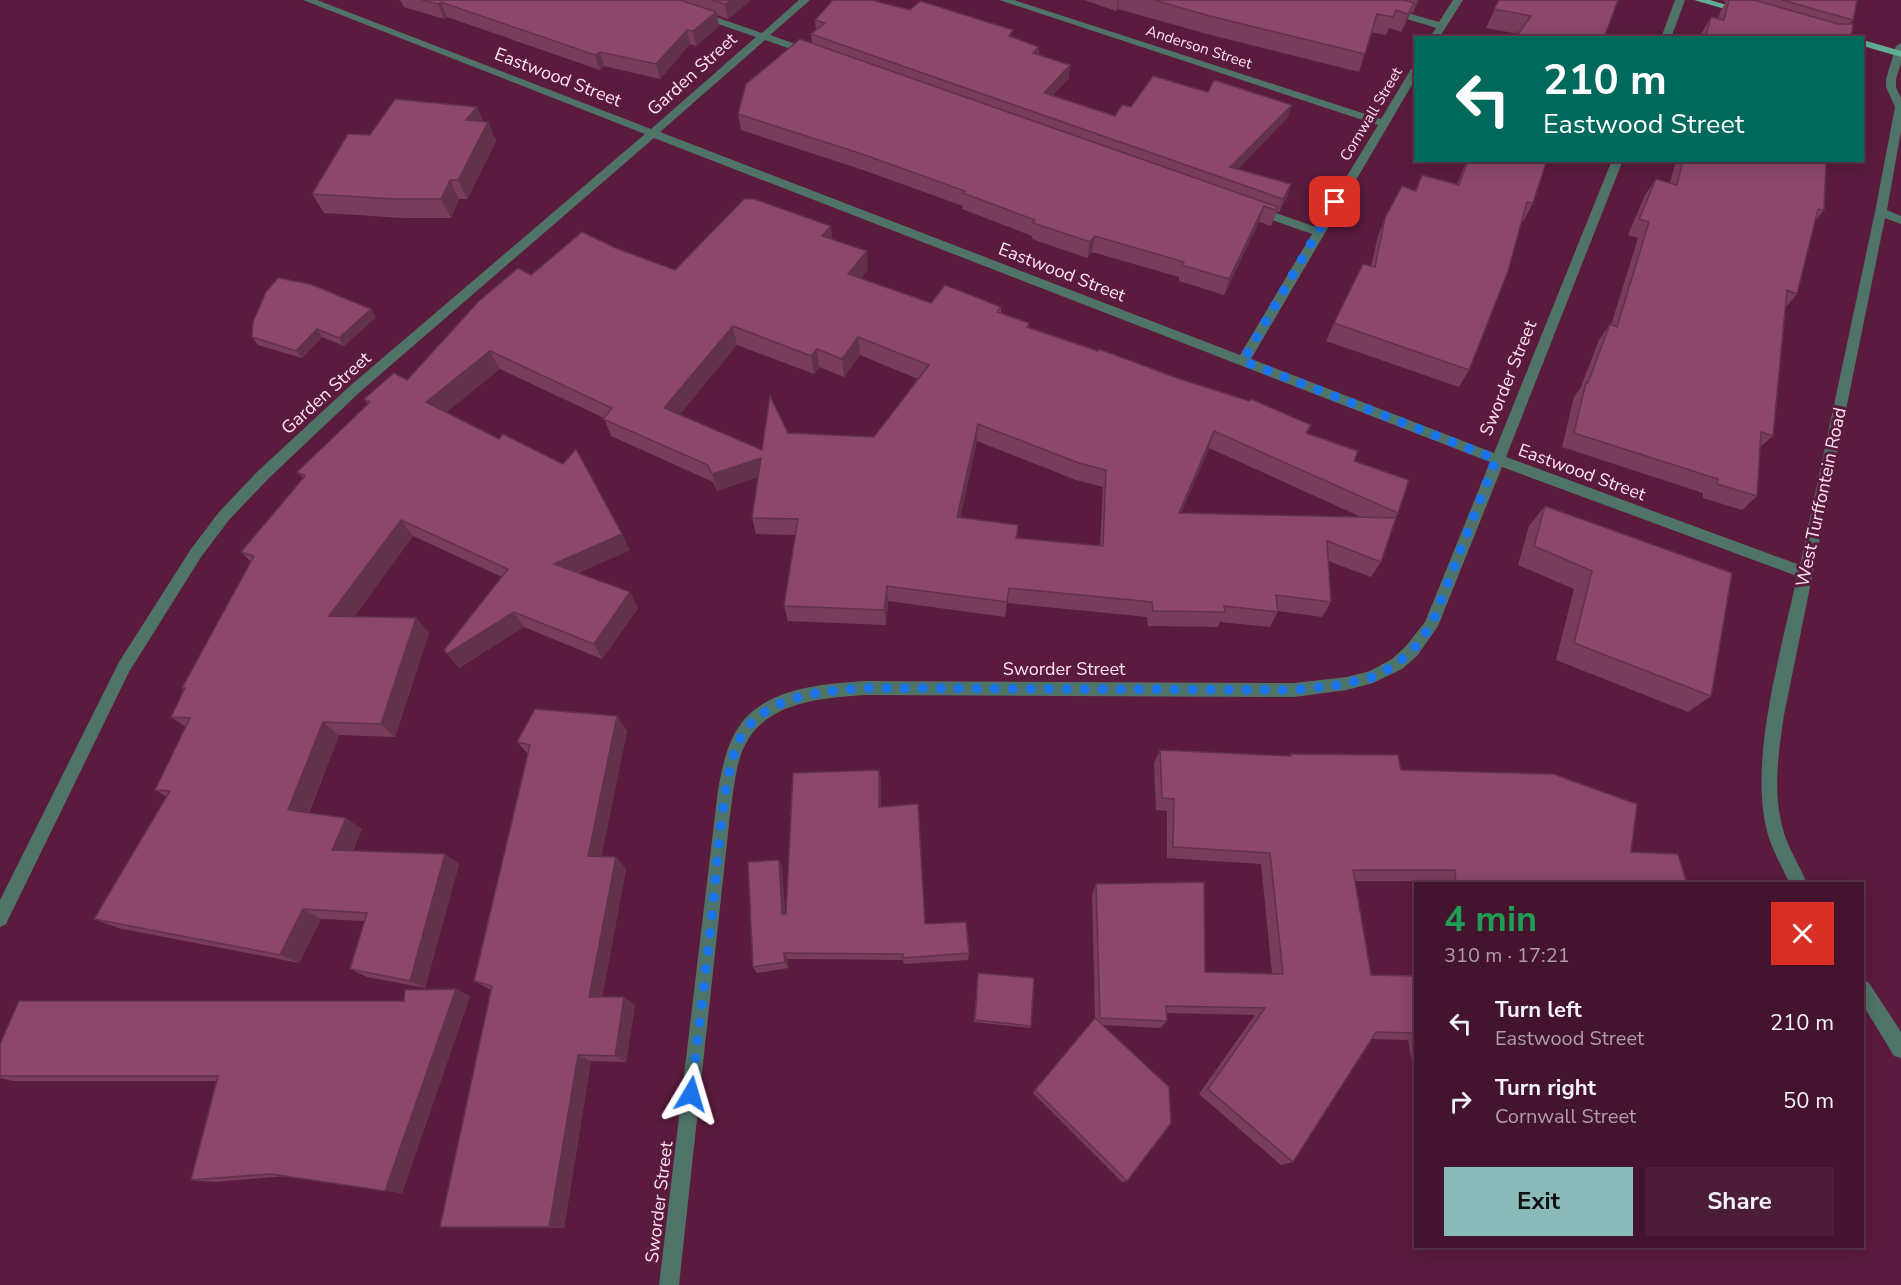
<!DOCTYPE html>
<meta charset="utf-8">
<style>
:root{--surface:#44142e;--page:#4b1d36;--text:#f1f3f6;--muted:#af9eaa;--line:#5c334a;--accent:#8bbbb9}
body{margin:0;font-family:"Nunito Sans",sans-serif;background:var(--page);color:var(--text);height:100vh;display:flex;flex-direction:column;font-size:22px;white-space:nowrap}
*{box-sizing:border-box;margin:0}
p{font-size:20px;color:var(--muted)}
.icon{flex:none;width:33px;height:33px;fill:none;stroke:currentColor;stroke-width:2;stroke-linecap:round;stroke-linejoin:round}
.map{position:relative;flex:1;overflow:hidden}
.sheet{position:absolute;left:1414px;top:882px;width:450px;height:366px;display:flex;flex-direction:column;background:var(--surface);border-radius:0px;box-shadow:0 3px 15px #0003,0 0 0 2px var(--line)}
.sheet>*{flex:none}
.hud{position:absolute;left:1414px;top:36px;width:450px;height:126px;border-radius:0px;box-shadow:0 3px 15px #0003,0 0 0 2px var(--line);background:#00695c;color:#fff;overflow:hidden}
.pin{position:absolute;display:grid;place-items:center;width:51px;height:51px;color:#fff;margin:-26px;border-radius:12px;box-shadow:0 3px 9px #0006}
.me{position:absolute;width:66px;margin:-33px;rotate:7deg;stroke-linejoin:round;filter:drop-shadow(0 0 4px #0008)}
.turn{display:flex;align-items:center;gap:21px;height:126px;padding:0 30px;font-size:27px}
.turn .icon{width:78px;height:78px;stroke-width:2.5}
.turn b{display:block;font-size:42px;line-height:51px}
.round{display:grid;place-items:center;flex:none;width:63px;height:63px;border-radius:0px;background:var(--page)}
.headline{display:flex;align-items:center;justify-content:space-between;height:102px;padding:0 30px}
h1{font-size:36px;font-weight:700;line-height:45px;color:#1e9e55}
.cta{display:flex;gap:12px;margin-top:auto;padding:12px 30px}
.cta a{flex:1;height:69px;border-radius:0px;background:var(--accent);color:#111;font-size:24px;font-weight:700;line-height:69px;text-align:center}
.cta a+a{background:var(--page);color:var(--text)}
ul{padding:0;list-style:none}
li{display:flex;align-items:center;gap:18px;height:78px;padding:0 30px}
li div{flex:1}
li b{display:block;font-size:22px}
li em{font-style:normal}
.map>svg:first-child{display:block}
</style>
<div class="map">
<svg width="1901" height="1285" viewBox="0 0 1901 1285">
<rect width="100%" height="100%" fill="#5b1b3e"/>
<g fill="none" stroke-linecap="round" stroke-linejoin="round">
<!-- minor -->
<g fill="#4f7366" fill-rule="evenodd">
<path d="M303,0H317L651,129L756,37L695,16V12H701L762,33L799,0H810L770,35L816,51V55H808L765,40L660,132L1240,355L1312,234L1252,213L1250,210L1256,206L1316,227L1378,125L999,0H1014L1381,119L1411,69L1416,66V78L1251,359L1494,453L1612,160H1623L1506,457L1800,565L1875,212L1895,107L1886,87V79L1896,46L1901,43V63L1896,79V87L1901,98V131L1887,210L1901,216V224L1885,218L1784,715C1778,755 1772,797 1785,836C1791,853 1801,868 1807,884H1790C1783,869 1774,853 1769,838C1746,766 1782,650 1797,576L1502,467L1438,626L1417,656L1402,669L1373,683L1347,690L1294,697L864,695C825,698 773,701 749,738C735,759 734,790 730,815L679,1285H659L718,790C722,769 726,747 738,728C763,688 822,684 864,681L1294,683L1347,677L1370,671L1392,659L1406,646L1425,622L1490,462L654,138L361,391L268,479L229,520L201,557L129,672L6,924L0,927V900L119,662L191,549L219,512L258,471L351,385L645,134Z"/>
<path d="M1347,0H1362L1439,22L1453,0H1463L1439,38H1429L1436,28Z"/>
<path d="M1675,0H1685L1671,38H1661Z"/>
<path d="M1863,980L1869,983L1901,1032V1058L1894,1056L1863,1005Z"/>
</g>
<!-- major -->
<g fill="#5fad93" fill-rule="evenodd">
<path d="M1694,0H1710L1747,11L1742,14Z"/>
<path d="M1863,40L1901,51V57L1863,46Z"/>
</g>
</g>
<!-- wall -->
<g fill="#783d5b" fill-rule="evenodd">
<path d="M398,0H751L728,19L717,15L719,26L696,46L690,44L660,79L604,66L600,70L447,17L444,19L404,7L401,1Z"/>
<path d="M1084,0H1419L1413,12H1411L1407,21L1401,32L1389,28L1386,35L1371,32L1359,72L1207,34L1118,9L1116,11Z"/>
<path d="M1499,0L1604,38L1518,34L1486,28Z"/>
<path d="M1724,0H1857L1853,20L1850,24L1851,38H1699L1701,34L1711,17L1718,19L1721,10L1726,2L1723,1Z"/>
<path d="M815,20L1013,37L1039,47V55L1069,78L1052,95L1115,116L1131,107L1288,117L1238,169L1291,184L1287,197L1279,212L1277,211L1271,226L1259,222L1224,295L1179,281V277L1092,252L1087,258L1032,239V236L962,209L963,206L863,170L741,130L738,114L812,43L811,34L816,30Z"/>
<path d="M477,107L483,121L488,122L496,141L467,199H459L451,218H404L324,213L312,194L370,135Z"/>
<path d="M1467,160H1547L1533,203L1523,222L1522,221L1469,370L1459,387L1326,341L1334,323L1371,266L1378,236L1385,218L1415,190L1422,175L1457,185Z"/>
<path d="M1676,160H1826L1824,210L1814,222L1797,294L1785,308L1773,436L1760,447L1757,496L1742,510L1703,498V493L1562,447L1574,397L1580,389L1599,340L1610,324L1611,325L1638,238L1628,235L1645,195L1656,179L1670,183Z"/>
<path d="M832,239L868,269L861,279L931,303L1001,307V313L1029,323V328L1307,433L1354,461L1398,513L1395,518L1381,562L1371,577L1328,561L1331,602L1322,617L1278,611L1270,627L1220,622L1218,627L1148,626L1147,617L1007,603L1005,617L888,601L886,625L788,621L784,606L796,535L756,534L752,518L758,477L717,491L713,482L611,436L604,418L500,369L446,412L630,550L578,573L630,592L638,608L602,659L524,627L459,668L444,650L502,577L413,536L354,617L416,618L429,633L395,737L339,735L309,813L362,829L353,851L445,854L459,864L425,988L367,977L350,969L365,921L321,919L299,963L118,928L94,919L167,797L155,790L186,727L171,717L184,690L182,688L251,562L241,552L303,478L297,472L368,404L364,399L407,380L531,275L618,249L675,270ZM737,345L814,374L819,367L844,377L860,355L918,379L874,437L788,433L762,450L679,415ZM977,441L1076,480L1103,487L1100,546L1017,539L1018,525L960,517ZM1209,448L1361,517L1181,513Z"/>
<path d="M376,317L344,346L322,337L302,358L258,345L252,337Z"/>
<path d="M1545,506L1711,696L1688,712L1556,660L1574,589L1518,565L1529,526Z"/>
<path d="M617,716L627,731L601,857H616L626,869L602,997L635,1005L626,1062L591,1061L564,1228L459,1227L491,990L474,981L528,754L517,742Z"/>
<path d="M1160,750L1289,756L1291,754L1401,770L1631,852L1687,884H1440V881H1355L1371,975L1416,976V1084L1408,1040L1372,1039L1293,1162L1281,1165L1199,1094L1255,1015L1167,1013V1021L1160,1028L1102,1025L1127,1181L1122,1182L1033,1093L1035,1090L1095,1018L1092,895L1096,884L1205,972L1272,973L1261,864L1167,858V811L1156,810L1154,763Z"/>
<path d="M881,780V807L925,924L969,953L968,960L904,964L903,960L788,959V968L757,973L753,967L779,860L782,868L785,914Z"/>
<path d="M978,973L1031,1026L1030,1028L974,1022Z"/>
<path d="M470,996L402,1193L287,1176L214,1182L191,1180L217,1081H14L0,1078V1044L404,1001Z"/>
</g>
<!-- shaded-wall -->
<g fill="#62324a">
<path d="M731,0H751L728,19L725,4Z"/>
<path d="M1118,0H1119L1118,9L1116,11Z"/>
<path d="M1417,0H1419L1413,12Z"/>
<path d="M441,2L447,17L444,19L438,4Z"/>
<path d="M1414,3L1407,21L1401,32L1408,14Z"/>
<path d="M716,12L719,26L696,46L693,31Z"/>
<path d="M687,30L690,44L660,79L656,64Z"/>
<path d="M1039,47L1038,60L1033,53Z"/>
<path d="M600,52L604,66L600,70L595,55Z"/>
<path d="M1070,65L1069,78L1043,106L1044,93Z"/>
<path d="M1292,105L1288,117L1227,180L1230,167Z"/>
<path d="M477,107L485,126L466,120Z"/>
<path d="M488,122L496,141L467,199L458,180Z"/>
<path d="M450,180L459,199L451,218L441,199Z"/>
<path d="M1291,184L1287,197L1279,212L1283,199Z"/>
<path d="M1264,206L1259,222L1224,295L1229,279Z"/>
<path d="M831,226L833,245L822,236Z"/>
<path d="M1095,236L1092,252L1087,258L1090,242Z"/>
<path d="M867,251L868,269L850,293L848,274Z"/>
<path d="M371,309L376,317L344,346L339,338Z"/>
<path d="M733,326L737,345L670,426L664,408Z"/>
<path d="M317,329L322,337L302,358L296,351Z"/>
<path d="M858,337L860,355L844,377L842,359Z"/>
<path d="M817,349L819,367L814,374L811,356Z"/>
<path d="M490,351L500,369L437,420L426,402Z"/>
<path d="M978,424L977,441L957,533V517Z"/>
<path d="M1214,431L1209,448L1174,530L1179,513Z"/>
<path d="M761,458L765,475L717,491L712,474Z"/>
<path d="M401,520L413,536L344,631L329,616Z"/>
<path d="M622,534L630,550L563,579L554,564Z"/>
<path d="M887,586L888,601L886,625L884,610Z"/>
<path d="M630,592L638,608L602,659L594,644Z"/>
<path d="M514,612L524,627L459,668L447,654Z"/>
<path d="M416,618L429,633L395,737L381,724Z"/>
<path d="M617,716L627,731L599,868L588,856Z"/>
<path d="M323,722L339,735L305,821L288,810Z"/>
<path d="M879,770L881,780V816L879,807Z"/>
<path d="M346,818L362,829L348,861L332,850Z"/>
<path d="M445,854L459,864L425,988L410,981Z"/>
<path d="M616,857L626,869L601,1005L589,997Z"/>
<path d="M779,860L782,868L786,921L782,914Z"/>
<path d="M303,909L321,919L299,963L280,955Z"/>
<path d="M784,953L788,959V968L785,962Z"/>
<path d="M456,989L470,996L402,1193L385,1191Z"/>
<path d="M624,997L635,1005L626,1062L615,1056Z"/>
<path d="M578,1055L591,1061L564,1228L549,1227Z"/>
</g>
<!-- building -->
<g fill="#8c476a" stroke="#62324a" stroke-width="1.5" fill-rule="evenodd">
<path d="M422,0H680L716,12L693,31L687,30L656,64L600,52L595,55L441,2L438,4Z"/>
<path d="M712,0H731L725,4Z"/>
<path d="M833,0H871L910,10L920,1L1013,30L1009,36L1039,47L1033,53L1070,65L1044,93L1115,116L1122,105L1131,107L1153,76L1208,92L1214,80L1292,105L1230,167L1291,184L1283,199L811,34L825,23L815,20Z"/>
<path d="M1154,0H1404L1414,3L1408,14L1396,10L1393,17L1377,14L1365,54L1210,16Z"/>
<path d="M1499,0H1618L1604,38H1515L1531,16L1494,9Z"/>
<path d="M1729,0H1754L1838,24H1853L1851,38H1705L1711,17L1724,20Z"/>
<path d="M1782,0H1857L1853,20Z"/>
<path d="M800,39L1278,207L1276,210L1264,206L1229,279L1182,265L1184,262L1095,236L1090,242L1033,223L1035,220L963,193L965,191L862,154L738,114L746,84Z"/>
<path d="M395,99L477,107L466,120L488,122L458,180H450L441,199H394L312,194L348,134L370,135Z"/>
<path d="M1468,160H1547L1533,203L1527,202L1508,271L1469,370L1334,323L1363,264L1375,267L1385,218L1402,186L1416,191L1422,175L1459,185Z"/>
<path d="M1683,160H1826L1824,210L1818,209L1797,294L1787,290L1773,436L1761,432L1757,496L1717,484L1718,479L1574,433L1586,382L1588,383L1610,324L1617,327L1649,222L1639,219L1656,179L1677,185Z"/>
<path d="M744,199H754L831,226L822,236L867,251L848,274L931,303L945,285L1001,307L997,312L1029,323L1027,327L1098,351L1099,349L1177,378L1249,401L1251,399L1311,425L1306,433L1358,451L1354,461L1409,480L1398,513L1214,431L1179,513L1396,518L1381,562L1327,541L1331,602L1276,595L1278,612L1224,606L1225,612L1153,611L1152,602L1009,588L1007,602L887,586L884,610L784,606L798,519L752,518L761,458L712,474L708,465L603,419L612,408L490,351L426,402L499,439L503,434L563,464L576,449L622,534L554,564L630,592L594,644L514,612L447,654L444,650L508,569L401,520L329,616L416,618L381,724L323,722L288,810L346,818L332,850L445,854L410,981L350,969L367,913L303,909L280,955L94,919L170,791L155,790L190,718L171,717L185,688H182L254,556L241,552L305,476L297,472L370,402L364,399L394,373L407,380L479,301L518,268L531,275L582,232L618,249L675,270ZM733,326L811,356L817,349L842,359L858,337L929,365L874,437L788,433L770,396L762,450L664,408ZM978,424L1079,463L1106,470L1103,546L1016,538L1018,525L957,517Z"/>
<path d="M278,278L310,284L371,309L339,338L317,329L296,351L252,337L253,322L266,292Z"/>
<path d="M1545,506L1732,573L1711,696L1574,643L1592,571L1534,546Z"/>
<path d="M535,709L617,716L588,856L616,857L589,997H624L615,1056L578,1055L549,1227H440L492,986L474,981L530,745L517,742Z"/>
<path d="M1160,750L1291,756V754L1398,755L1401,770L1553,774L1637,804L1631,852L1678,854L1687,884H1456L1455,870H1353L1371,975L1416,976V1033L1376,1032L1293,1162L1208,1089L1265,1008L1166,1006L1167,1021L1100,1018L1096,884L1204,882L1205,972L1283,974L1270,853L1173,847L1174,799L1162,798Z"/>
<path d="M879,770V807L918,804L925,924L966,922L969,953L903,958V954L784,953L785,962L753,967L748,862L779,860L782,914H786L793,773Z"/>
<path d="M978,973L1034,978L1031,1026L975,1020Z"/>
<path d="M456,989L385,1191L271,1174L191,1180L218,1076H0V1044L19,1001H404L405,990Z"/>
<path d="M1095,1018L1169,1087L1171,1123L1127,1181L1035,1090Z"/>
</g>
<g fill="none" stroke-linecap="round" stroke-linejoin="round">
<!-- route -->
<path stroke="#1a73e8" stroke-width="10" stroke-dasharray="0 18" d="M691,1094C699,1031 706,968 713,905C718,863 722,763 744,732C770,695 824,691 864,688L1294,690L1339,685L1373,677L1397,664L1415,647L1431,626L1496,459L1243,361L1335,202"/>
</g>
<g text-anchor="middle" stroke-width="6" stroke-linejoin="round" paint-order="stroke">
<!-- far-street labels -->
<g font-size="15" fill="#ffe5f0" stroke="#5b1b3e">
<text transform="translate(1199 47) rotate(18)" y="5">Anderson Street</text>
<text transform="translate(1371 114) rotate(-59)" y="5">Cornwall Street</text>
</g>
<!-- street labels -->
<g font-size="18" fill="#ffe5f0" stroke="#5b1b3e">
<text transform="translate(692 74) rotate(-42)" y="6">Garden Street</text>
<text transform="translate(558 77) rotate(21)" y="6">Eastwood Street</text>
<text transform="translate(1062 272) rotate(21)" y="6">Eastwood Street</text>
<text transform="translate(1508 378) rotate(-68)" y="6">Sworder Street</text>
<text transform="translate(326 393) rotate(-42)" y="6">Garden Street</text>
<text transform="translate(1582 472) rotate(20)" y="6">Eastwood Street</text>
<text transform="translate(1821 497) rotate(-78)" y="6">West Turffontein Road</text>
<text x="1064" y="675">Sworder Street</text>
<text transform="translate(659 1202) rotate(-83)" y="6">Sworder Street</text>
</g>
</g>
</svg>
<div class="pin" style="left:1335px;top:202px;background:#d93025"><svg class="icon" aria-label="arrive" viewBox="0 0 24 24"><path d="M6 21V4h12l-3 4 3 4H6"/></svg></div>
<svg class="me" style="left:691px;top:1094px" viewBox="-20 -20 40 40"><path d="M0-17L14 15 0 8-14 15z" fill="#1a73e8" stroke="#fff" stroke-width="4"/></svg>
<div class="hud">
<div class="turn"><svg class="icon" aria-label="left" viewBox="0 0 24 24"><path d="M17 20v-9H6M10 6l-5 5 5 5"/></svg><div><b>210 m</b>Eastwood Street</div></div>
</div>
<section class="sheet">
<div class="headline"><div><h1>4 min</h1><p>310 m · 17:21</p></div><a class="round" style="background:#d93025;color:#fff"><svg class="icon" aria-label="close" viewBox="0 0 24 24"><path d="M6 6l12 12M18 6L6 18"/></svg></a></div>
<ul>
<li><svg class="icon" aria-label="left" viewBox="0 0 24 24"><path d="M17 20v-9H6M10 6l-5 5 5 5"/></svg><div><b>Turn left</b><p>Eastwood Street</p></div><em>210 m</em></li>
<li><svg class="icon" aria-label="right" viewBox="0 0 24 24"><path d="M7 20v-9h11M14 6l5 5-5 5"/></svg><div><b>Turn right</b><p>Cornwall Street</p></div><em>50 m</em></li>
</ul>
<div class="cta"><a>Exit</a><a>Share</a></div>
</section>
</div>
